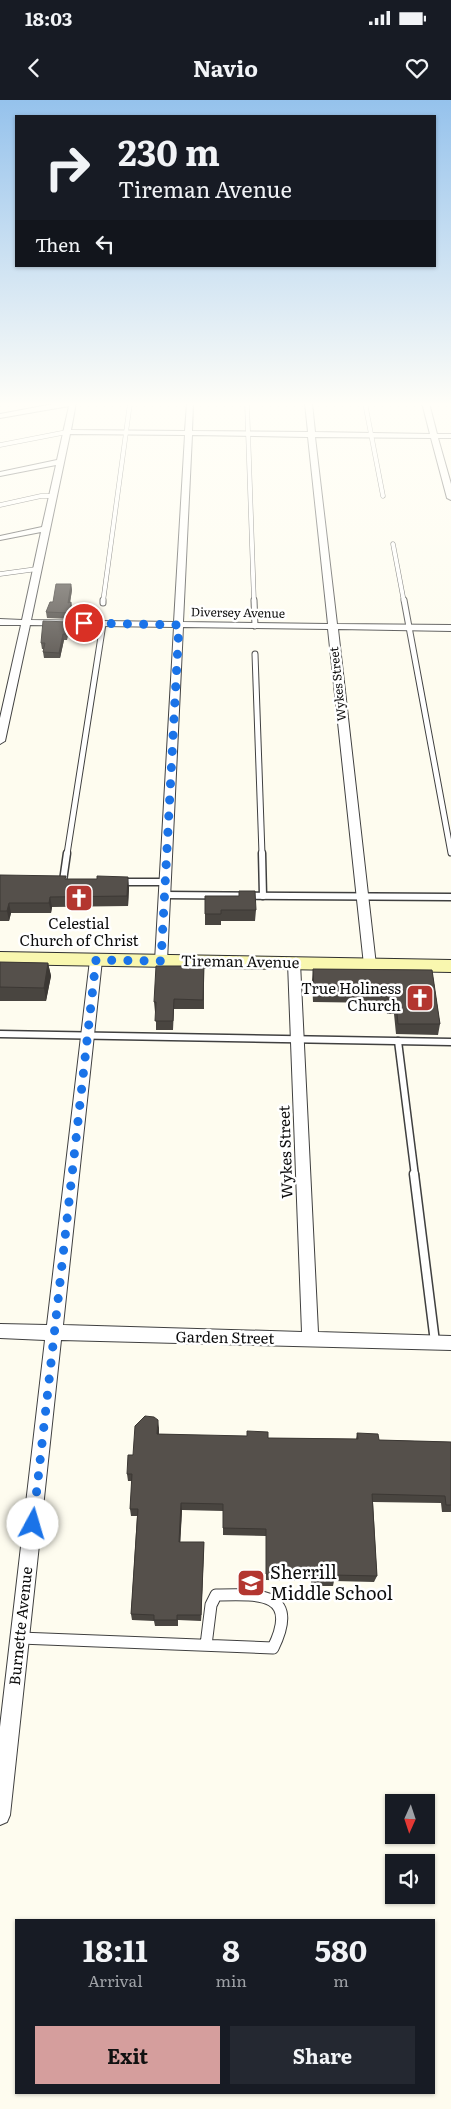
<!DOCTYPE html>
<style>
:root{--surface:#171b24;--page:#242831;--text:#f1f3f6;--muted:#9ea1a6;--accent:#d59e9d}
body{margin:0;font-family:Literata,serif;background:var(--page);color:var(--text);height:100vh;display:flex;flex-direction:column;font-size:19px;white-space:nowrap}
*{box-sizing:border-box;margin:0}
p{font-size:16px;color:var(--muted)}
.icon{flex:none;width:28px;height:28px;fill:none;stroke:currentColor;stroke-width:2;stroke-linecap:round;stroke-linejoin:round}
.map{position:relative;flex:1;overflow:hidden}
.panel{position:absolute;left:15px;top:1819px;width:420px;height:175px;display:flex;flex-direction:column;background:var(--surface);border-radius:0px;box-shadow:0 1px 4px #0004}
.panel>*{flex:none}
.guide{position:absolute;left:15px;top:15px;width:421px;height:152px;border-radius:0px;box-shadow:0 1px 4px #0004;background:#171b24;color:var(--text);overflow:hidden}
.needle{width:32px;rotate:183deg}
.fabs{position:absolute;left:385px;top:1694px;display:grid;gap:10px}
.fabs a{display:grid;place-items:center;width:50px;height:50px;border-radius:0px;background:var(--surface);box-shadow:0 1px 4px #0004;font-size:25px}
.pin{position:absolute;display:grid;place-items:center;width:42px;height:42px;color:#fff;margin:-21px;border:2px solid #fff;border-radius:50%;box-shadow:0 1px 5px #0007}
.me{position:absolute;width:55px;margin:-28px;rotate:6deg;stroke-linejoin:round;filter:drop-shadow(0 0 4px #0008)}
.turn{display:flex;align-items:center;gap:18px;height:105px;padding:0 20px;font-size:22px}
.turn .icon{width:65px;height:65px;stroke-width:2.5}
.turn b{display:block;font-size:35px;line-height:42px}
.then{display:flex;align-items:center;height:48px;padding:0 20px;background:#0003;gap:10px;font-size:19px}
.eta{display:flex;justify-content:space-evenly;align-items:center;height:85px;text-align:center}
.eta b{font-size:30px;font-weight:700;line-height:35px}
.primary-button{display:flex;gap:10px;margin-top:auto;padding:10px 20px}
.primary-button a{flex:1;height:58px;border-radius:0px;background:var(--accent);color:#111;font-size:20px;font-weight:700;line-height:58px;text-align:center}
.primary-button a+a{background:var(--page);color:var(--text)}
.status{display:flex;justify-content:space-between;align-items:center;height:35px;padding:0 25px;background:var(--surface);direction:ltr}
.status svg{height:14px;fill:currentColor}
header{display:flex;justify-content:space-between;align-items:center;height:65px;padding:0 20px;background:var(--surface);font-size:22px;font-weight:700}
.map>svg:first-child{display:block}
</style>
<div class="status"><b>18:03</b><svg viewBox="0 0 49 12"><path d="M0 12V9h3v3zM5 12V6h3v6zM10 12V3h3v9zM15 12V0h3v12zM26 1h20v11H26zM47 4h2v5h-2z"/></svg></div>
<header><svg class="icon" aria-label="back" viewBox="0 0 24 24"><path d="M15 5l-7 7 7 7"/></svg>Navio<svg class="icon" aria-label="heart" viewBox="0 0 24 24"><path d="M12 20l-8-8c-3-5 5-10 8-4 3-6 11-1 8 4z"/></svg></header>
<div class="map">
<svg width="451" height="2009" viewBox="0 0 451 2009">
<rect width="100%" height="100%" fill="#fefcef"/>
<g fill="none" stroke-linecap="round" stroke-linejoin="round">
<defs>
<g id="lane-far4">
<path d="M247,303L254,502"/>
<path d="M365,303L383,396"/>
<path d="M0,345L67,332"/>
<path d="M0,405L41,396H53"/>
<path d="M393,444L404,502"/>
<path d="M0,474L37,469"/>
<path d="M103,502L130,303"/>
</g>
<g id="lane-far3">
<path d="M254,500L255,526"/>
<path d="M404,500L451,753"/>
<path d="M103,503V500"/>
<path d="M255,554L262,754"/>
<path d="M67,754L103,524"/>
</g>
<g id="lane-far2">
<path d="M262,753L263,796"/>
<path d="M63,781L67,753"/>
<path d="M120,782H165"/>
<path d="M164,795L451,797"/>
<path d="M0,934L451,942"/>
<path d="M398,941L415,1076"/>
</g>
<path id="lane-far1" d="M414,1074L435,1242"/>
<path id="lane" d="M20,1538L273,1548C301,1491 257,1494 216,1495L211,1505L206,1545"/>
<g id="street">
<path d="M59,303H76L71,330L185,331L187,303H193L192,331L308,332L305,303H312L315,332L430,334L422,303H429L437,334H451V338H438L451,384V400L447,398L431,338L315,337L337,524L451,525V531L338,529L376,865L374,868H366L364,865L328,529L183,527L167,861L165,864L161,865L155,861L174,527L30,525L5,641L0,644V618L21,525H0V519L22,520L41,432L0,440V436L42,427L56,365L0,376V372L57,360L69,306L0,318V314ZM70,334L185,335L174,522L31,520ZM192,335L308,337L328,524L183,522Z"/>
<path d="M96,856L102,860L63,1225L302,1232L288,863L294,859L300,863L318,1232L451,1236V1250L61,1240L10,1715L7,1722L0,1725V1627L45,1240L0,1238V1224L47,1225L90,860Z"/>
</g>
<path id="secondary" d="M0,852L451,860V872L0,864Z"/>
</defs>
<!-- lane-far4 casing -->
<use href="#lane-far4" stroke="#404040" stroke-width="5"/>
<!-- lane-far3 casing -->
<use href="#lane-far3" stroke="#404040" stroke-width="7"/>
<!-- lane-far2 casing -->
<use href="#lane-far2" stroke="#404040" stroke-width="9"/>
<!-- lane-far1 casing -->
<use href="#lane-far1" stroke="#404040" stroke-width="11"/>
<!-- lane casing -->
<use href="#lane" stroke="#404040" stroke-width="13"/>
<!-- street casing -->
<use href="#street" stroke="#404040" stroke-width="2"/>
<!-- secondary casing -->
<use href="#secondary" stroke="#2f2f2f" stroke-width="2"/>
<!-- lane-far4 -->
<use href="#lane-far4" stroke="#fff" stroke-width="4"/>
<!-- lane-far3 -->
<use href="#lane-far3" stroke="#fff" stroke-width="5"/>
<!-- lane-far2 -->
<use href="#lane-far2" stroke="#fff" stroke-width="6"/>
<!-- lane-far1 -->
<use href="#lane-far1" stroke="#fff" stroke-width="8"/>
<!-- lane -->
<use href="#lane" stroke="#fff" stroke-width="11"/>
<!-- street -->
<use href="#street" fill="#fff" fill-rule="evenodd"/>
<!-- secondary -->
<use href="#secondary" fill="#f9f7af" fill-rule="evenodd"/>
</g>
<!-- wall -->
<g fill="#494540">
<path d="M71,484L72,490L70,502H71L72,508L70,519L47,518L46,512L53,502Z"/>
<path d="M69,522V527L67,540H64L60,558H44L43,552L44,549H42L41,543Z"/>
<path d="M0,775L66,779L129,787L128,806L52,807L51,813H11L9,821H0Z"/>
<path d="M205,796L256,810L255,821H221V825H205Z"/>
<path d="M0,862L48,863L51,876L46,901H0Z"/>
<path d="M204,866V909H174L173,930H156V912H155L154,902Z"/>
<path d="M313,869L432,870L440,924L438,935L396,934L394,914H387L385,903L313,902L312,880Z"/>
<path d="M159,1328V1334L268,1338L356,1339L357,1333L379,1340L451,1342V1412H442L441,1403L373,1402L377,1476L374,1482L334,1481L333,1486H311V1481L266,1480V1436L223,1435V1411L182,1410L180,1442H204L201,1521L178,1520V1526H155L154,1521L132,1520L131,1514L137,1416H131L130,1409L132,1381H128L127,1374L133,1355Z"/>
</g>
<!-- shaded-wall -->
<g fill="#3c3834">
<path d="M71,484L72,490L69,509L68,503Z"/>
<path d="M71,502L72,508L70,519V513Z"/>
<path d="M69,522V527L67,540V534Z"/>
<path d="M63,534L64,540L60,558L59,553Z"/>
<path d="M128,777L129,787L128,806L127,796Z"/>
<path d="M50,797L52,807L51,813L49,803Z"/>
<path d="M9,803L11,813L9,821L7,811Z"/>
<path d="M48,863L51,876L46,901L44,888Z"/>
<path d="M158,1320L159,1328L158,1342L157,1334Z"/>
<path d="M181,1403L182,1410L180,1448L179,1442Z"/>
<path d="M204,1442V1449L201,1521V1515Z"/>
</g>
<!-- building -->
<g fill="#55504b" stroke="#3c3834">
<path d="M56,484H71L68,503L71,502L70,513L46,512L50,502H53Z"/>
<path d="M43,521L69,522L67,534H63L59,553L43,552L45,543H41Z"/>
<path d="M0,775L66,776L65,779H97V776L128,777L127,796L50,797L49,803H9L7,811H0Z"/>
<path d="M239,791H255L256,810H221V814H205V796H239Z"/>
<path d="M0,862L48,863L44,888L0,887Z"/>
<path d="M156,866H204L203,900L174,899L173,921H155L156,902H154Z"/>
<path d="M313,869L432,870L440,924H398L396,903H389L387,892L314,891Z"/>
<path d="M145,1316L154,1317L158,1320L157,1334L247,1336V1331L268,1332V1338L358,1339L357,1333L378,1334L379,1340L451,1342V1405H446L445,1396L372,1394L377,1476L334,1475V1480L312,1479V1475L266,1474V1429L223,1428V1404L181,1403L179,1442H204L201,1515H177V1520H154V1515L131,1514L138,1409H130L132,1374H127L128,1355H133L135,1326Z"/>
</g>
<!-- sky -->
<linearGradient id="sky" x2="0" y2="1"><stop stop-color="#95c2ec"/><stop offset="0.52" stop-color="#fffef8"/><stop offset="1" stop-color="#fffef8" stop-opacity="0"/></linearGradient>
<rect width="451" height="585" fill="url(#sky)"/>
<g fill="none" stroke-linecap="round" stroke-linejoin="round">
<!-- route -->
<path stroke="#1a73e8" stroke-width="9" stroke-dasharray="0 16.2" d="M33,1424L96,860L161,861L179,525L84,523"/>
</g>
<!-- icons -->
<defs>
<symbol id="church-square" viewBox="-11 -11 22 22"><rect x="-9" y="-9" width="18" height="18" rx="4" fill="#b33630" stroke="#fff"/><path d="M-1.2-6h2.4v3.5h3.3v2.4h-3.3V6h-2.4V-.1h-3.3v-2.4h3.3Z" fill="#fff"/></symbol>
<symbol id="school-square" viewBox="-11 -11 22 22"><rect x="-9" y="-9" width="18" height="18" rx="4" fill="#b33630" stroke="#fff"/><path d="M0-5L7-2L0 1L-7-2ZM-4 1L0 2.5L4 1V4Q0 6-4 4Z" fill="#fff"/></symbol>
</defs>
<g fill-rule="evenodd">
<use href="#church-square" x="63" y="782" width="32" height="32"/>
<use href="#church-square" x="404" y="882" width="32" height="32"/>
<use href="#school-square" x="235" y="1467" width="32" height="32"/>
</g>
<g text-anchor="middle" stroke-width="5" stroke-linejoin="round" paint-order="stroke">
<!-- far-street labels -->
<g font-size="12" fill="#0d0d0d" stroke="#fff">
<text transform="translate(238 513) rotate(1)" y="4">Diversey Avenue</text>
<text transform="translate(338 584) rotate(-96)" y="4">Wykes Street</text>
</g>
<!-- poi labels -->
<g font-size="15" fill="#0d0d0d" stroke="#fff">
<text x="79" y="829">Celestial<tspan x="79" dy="17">Church of Christ</tspan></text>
<text x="401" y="894" text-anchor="end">True Holiness<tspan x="401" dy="17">Church</tspan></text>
</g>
<!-- street labels -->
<g font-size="15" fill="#0d0d0d" stroke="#fff">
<text transform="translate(240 862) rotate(1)" y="5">Tireman Avenue</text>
<text transform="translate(286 1052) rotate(-92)" y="5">Wykes Street</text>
<text transform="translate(225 1238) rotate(1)" y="5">Garden Street</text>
<text transform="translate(21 1526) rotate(-84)" y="5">Burnette Avenue</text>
</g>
<!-- near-poi labels -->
<g font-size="18" fill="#0d0d0d" stroke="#fff" text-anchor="start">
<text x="270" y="1479">Sherrill<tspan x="270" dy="21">Middle School</tspan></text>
</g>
</g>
</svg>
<div class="fabs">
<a><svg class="needle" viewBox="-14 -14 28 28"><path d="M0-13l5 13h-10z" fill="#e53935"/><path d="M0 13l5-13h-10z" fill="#9ea1a6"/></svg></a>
<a><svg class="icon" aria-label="sound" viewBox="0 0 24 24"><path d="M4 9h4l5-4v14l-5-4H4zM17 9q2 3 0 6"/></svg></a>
</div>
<div class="pin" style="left:84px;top:523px;background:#d93025"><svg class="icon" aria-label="arrive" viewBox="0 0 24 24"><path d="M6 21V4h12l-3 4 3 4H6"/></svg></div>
<svg class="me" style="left:33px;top:1424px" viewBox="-20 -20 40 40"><circle r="19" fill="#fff"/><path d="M0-13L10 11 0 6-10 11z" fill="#1a73e8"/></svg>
<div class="guide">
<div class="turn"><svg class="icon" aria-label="right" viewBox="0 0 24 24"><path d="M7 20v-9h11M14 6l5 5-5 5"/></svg><div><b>230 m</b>Tireman Avenue</div></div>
<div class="then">Then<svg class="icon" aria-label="left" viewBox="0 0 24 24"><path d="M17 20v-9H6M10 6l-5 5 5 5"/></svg></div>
</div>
<section class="panel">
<div class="eta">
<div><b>18:11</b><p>Arrival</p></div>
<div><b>8</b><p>min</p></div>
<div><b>580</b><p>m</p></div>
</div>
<div class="primary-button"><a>Exit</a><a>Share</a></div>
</section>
</div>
